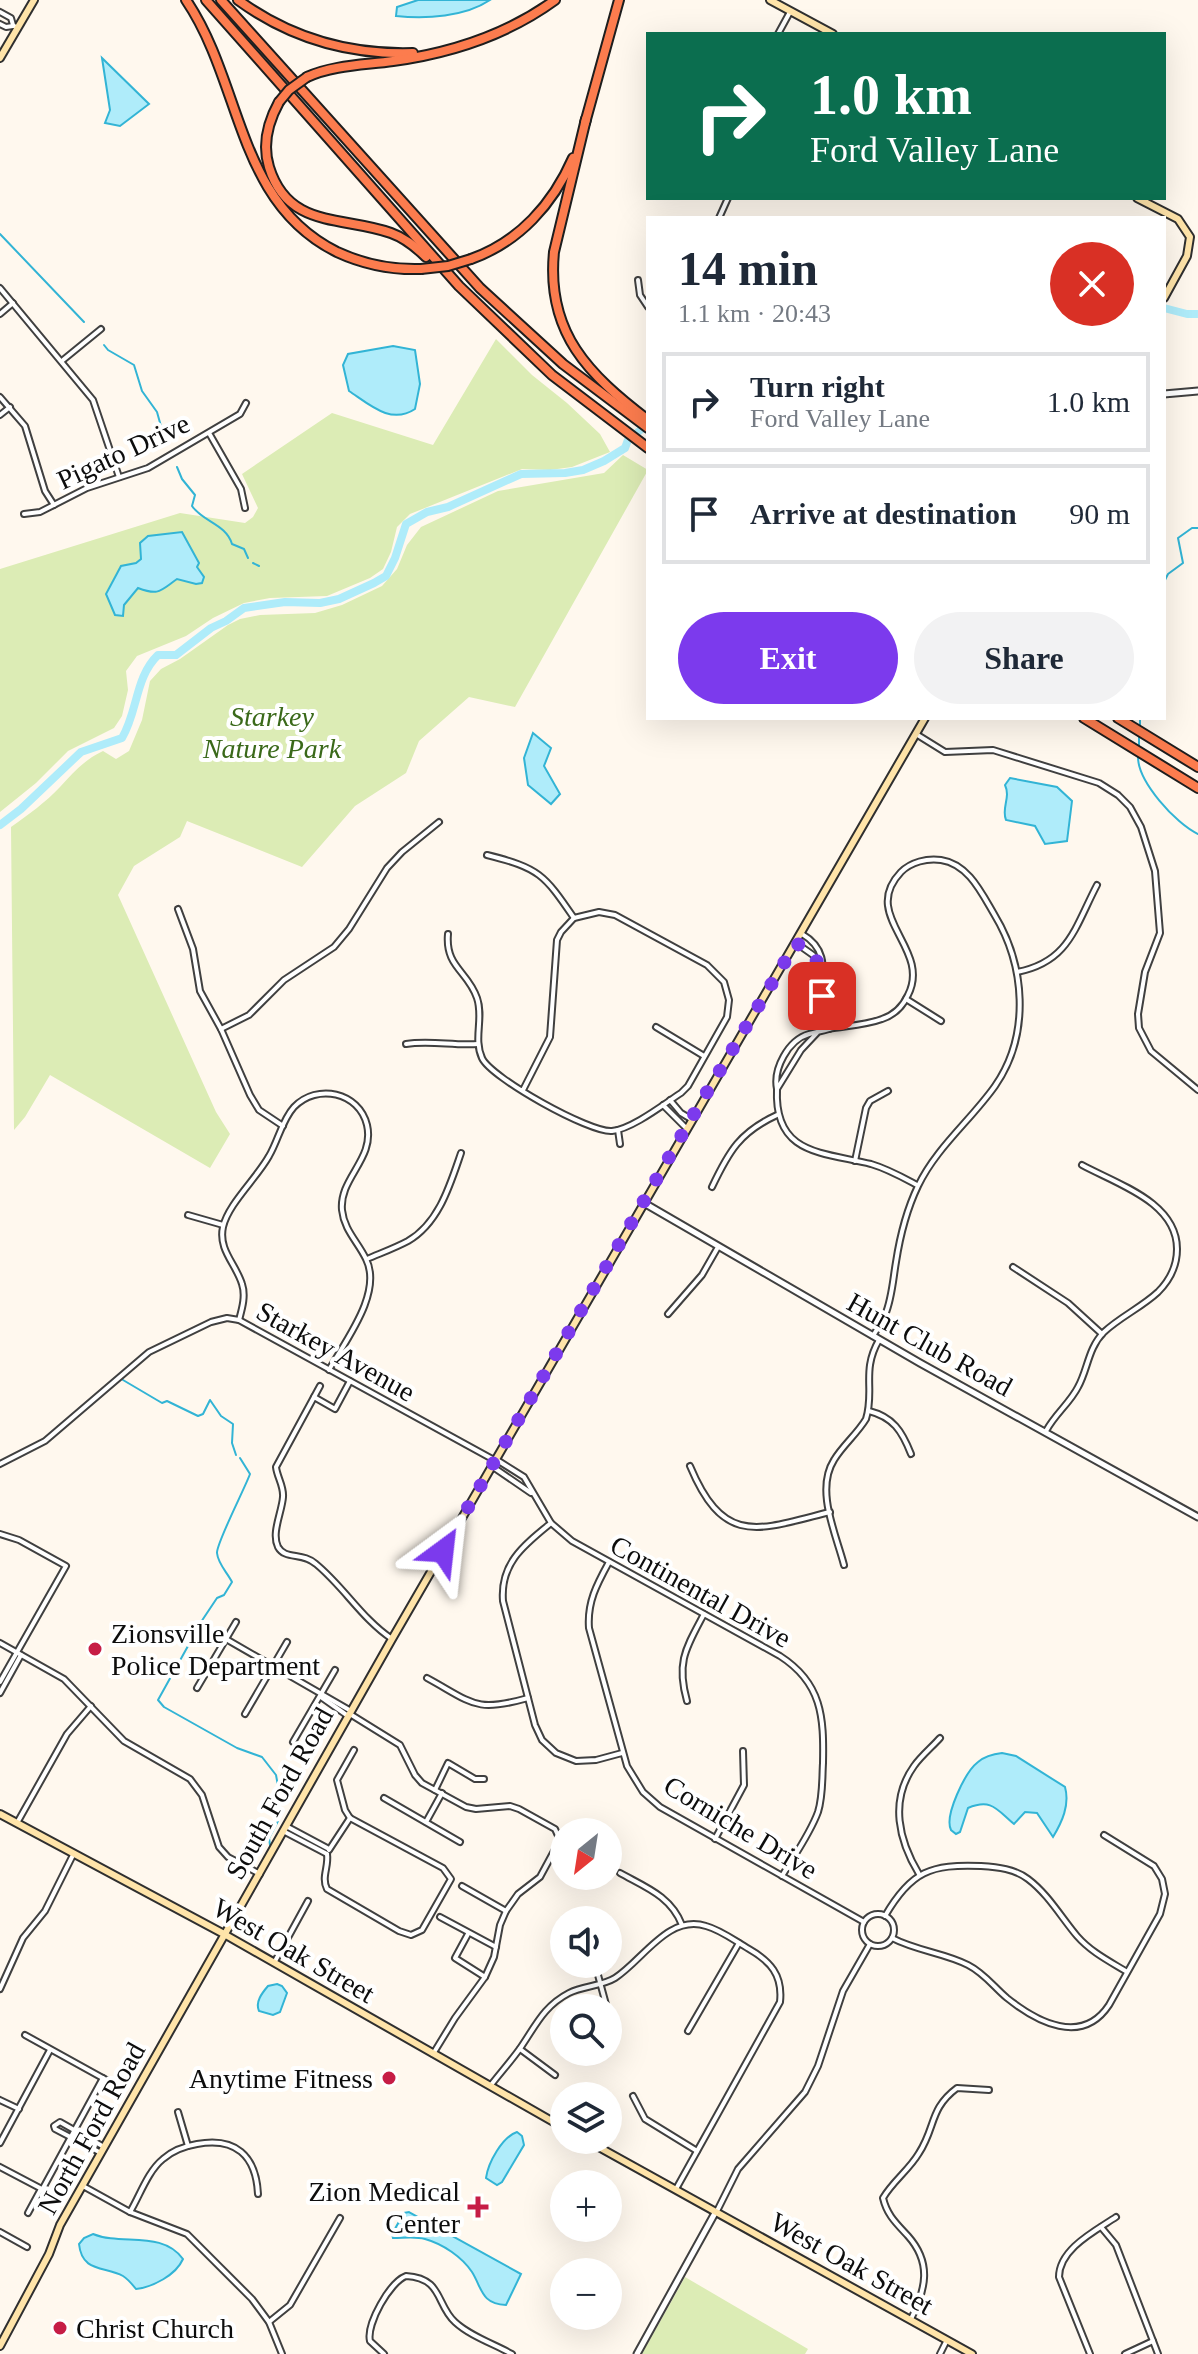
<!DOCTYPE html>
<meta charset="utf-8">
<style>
:root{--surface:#fff;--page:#f2f2f3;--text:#1f2937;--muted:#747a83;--line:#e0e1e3;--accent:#7c3aed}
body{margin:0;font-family:"Times New Roman",serif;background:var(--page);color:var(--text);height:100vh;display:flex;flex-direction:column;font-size:30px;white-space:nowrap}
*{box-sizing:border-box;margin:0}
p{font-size:26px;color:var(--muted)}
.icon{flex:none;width:44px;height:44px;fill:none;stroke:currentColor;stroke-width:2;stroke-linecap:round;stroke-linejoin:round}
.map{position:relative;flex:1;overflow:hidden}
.drawer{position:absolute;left:646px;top:216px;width:520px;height:504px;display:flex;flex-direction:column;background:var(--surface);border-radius:0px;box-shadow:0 8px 32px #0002}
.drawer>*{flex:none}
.top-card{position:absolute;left:646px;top:32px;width:520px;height:168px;border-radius:0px;box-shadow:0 8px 32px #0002;background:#0b6e4f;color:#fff;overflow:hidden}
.needle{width:52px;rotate:210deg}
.fabs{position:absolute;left:550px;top:1818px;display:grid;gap:16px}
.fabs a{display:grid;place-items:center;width:72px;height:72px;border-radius:50%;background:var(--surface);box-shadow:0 8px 32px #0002;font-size:40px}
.pin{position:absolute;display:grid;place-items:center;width:68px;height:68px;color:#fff;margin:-34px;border-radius:16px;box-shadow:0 4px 12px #0006}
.me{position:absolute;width:88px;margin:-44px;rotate:30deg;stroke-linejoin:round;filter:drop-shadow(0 0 6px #0008)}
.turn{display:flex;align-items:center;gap:28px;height:168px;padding:0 32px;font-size:36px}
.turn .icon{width:104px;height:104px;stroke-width:2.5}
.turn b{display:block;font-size:56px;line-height:68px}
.round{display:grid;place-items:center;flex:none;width:84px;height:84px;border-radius:42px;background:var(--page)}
.headline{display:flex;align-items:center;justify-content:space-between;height:136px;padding:0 32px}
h1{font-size:48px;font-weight:600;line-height:60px}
.primary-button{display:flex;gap:16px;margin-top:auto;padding:16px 32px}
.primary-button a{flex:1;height:92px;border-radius:48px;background:var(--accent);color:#fff;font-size:32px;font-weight:600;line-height:92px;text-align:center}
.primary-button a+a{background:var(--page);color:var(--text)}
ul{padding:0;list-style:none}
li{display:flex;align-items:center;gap:24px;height:100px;margin:0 16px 12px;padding:0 16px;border:4px solid var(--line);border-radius:0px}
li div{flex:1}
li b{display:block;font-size:30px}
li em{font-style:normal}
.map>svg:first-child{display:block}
</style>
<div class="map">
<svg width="1198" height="2354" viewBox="0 0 1198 2354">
<rect width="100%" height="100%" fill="#fff8ee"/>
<!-- green -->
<g fill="#dcecb5">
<path d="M496,339L532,375L567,403L600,434L610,452L572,467L550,470L522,469L410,514L397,527L391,552L383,569L370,578L327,596L270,598L244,603L213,618L186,636L137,656L126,671L128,690L122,716L114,728L68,751L36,783L0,812V569L180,513L245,523L253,517L258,508L242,474L332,413L433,445Z"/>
<path d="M623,455L648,470L515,707L469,697L419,741L406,773L355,806L302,867L187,821L180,837L134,866L118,895L216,1112L230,1134L210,1168L50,1075L25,1117L14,1130L11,827C28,815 46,802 60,787C74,772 84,760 103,751L116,759L129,751L142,720L150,681L161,669L180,659L228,625L240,619L260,615L315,613L342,605L382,586L397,569L407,545L421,527L498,491L604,473Z"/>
<path d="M685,2277L808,2349L805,2354H642Z"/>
</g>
<!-- water -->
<g fill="#afecfa" stroke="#32b4d5" stroke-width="2">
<path d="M418,0H490C465,17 426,19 396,16L397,7Z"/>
<path d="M102,58L149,104L120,126L105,123L110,110Z"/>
<path d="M393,346L415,350L420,384L415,409C391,425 370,405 349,391L343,365L348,354Z"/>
<path d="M182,532L199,563L197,567L204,577L202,583L196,584L177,579C160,591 159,596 138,588L124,605L123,616L115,615L106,594L121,566L136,563L141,559L140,543L148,536Z"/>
<path d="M533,733L551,748L544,766L560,794L551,804L528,785L524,758Z"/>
<path d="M1010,778L1057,787L1072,801L1067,841L1045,844L1035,826L1006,820C1001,808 1011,798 1005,785Z"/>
<path d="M1002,1753L1016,1756L1065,1787C1070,1805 1062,1822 1053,1837L1037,1813L1025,1812L1014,1824C997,1810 992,1798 968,1808L960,1832L956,1834L951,1830C944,1816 965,1772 978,1762C985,1756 993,1754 1002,1753Z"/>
<path d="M277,1984L282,1986L287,1993L280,2012L273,2015L259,2011C255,2002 262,1993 268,1986Z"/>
<path d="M517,2132L522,2136L524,2145L502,2182L497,2185L486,2178C488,2163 502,2137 517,2132Z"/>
<path d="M409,2212L521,2274L506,2305C481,2304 482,2288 472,2272C462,2257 443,2244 425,2239C415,2236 404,2238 393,2238L392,2234L404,2213Z"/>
<path d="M93,2234C122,2246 162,2230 183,2259C176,2275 153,2287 136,2289C132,2284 128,2279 123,2276C105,2266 82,2273 79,2244L84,2238Z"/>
</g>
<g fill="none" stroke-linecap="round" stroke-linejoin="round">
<!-- stream -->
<g stroke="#32b4d5" stroke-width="2">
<path d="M0,234L84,322"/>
<path d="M104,345L108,350L134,365L142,391L157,412L164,437L168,441"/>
<path d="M177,467L182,479L195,495L192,506C203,522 226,524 232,544L244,549L248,558"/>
<path d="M253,563L259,566"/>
<path d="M1164,582L1168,574L1183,563L1178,538L1192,528H1198"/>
<path d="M1140,726V718"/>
<path d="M1139,750V736"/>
<path d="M1138,756C1137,781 1176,824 1198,834"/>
<path d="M123,1380L162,1403L167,1401L198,1416L203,1414L210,1400L221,1416L233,1424L232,1443L236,1455"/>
<path d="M240,1458L250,1474C245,1488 216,1544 217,1553C218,1564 227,1572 232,1582L224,1595L217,1598L203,1619L158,1700L164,1707L237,1748L262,1757L276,1775L280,1797L279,1814"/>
<path d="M270,1845L269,1838L278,1821"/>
</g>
<!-- river -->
<g stroke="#afecfa" stroke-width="8">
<path d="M1164,308L1187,314H1198"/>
<path d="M0,825L21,809L81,752L122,738C138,711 135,677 158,655H176L211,628L226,621L244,608L285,602L320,603L339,599L374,583L386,576L395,558L406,524L427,512L448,507L521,474L565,473L583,470L604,461L625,448L628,440L648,424"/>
</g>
<defs>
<g id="minor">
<path d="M0,12L11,18L13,25L17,28"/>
<path d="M0,24L6,27L13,26"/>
<path d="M778,34L790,12"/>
<path d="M719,218L728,198"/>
<path d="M638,280L640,295L648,307"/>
<path d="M0,288L93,400L119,477"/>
<path d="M0,314L13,303"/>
<path d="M63,360L101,329"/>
<path d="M0,397L25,426L45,491L54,505"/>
<path d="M0,415L10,407"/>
<path d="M209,433L241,489L245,508"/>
<path d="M24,514L40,512L87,488L148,468L240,414L246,403"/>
<path d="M916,734L945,752L993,750L1099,783L1118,795L1130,807L1141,827L1155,871L1160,933L1145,972L1138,1014L1139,1028L1151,1051L1198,1090"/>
<path d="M487,855C539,868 544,874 574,918"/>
<path d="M178,909L193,949L200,991L221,1029L250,1095L259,1110L283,1126"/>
<path d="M448,934C445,967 468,971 477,998C484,1018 473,1038 482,1058C491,1078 590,1133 612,1131C632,1129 664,1104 681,1093L688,1086L727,1017L729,1000L724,982L707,965L615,915L599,912L574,918L561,932L557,940L550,1037L523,1090"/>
<path d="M802,934C828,949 823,970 822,997C822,1008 826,1019 829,1029C822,1031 816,1032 809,1034C788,1040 773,1069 777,1089L801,1050L817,1033"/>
<path d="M796,943L813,955L824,970"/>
<path d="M1017,972C1069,962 1075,927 1097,885"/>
<path d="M906,999L941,1021"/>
<path d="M656,1027L704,1056"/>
<path d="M221,1029L249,1015L284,980L334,947L349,929L387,868L402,852L439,822"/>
<path d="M829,1029C846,1026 866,1025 882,1019C894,1015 903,1006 908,995C932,948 859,916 901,872C911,862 927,858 941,860C968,864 981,892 994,914C1025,965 1031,1034 995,1086C971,1120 936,1148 918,1186C906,1211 900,1236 896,1262C893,1279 892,1299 885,1315C882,1322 877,1329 873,1336"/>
<path d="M406,1044C430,1040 454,1046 478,1044"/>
<path d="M777,1089C774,1155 822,1152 871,1164C888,1169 902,1177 917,1185"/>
<path d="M670,1100L681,1113L691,1119"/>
<path d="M663,1105L686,1128"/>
<path d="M618,1130L620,1144"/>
<path d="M855,1161L866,1108L870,1101L888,1091"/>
<path d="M712,1187C729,1151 740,1132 777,1115"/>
<path d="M188,1215L223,1225"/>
<path d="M367,1259C381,1253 395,1248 408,1241C439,1223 450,1185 461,1153"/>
<path d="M1013,1267L1068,1303L1102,1334"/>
<path d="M668,1314L702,1275L718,1247"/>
<path d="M239,1320C242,1309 246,1296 242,1284C236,1264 218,1250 223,1227C228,1204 257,1178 269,1156C278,1141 282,1120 294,1107C317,1083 359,1092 367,1125C375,1159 339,1178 342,1210C344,1230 358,1242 366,1259C383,1293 345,1341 329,1370"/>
<path d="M320,1386L276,1467C277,1477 284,1486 283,1497C282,1512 271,1533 278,1547C285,1560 303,1552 316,1564C344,1587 362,1619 392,1639"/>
<path d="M314,1397L335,1409L350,1381"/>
<path d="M869,1411C893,1417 902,1431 911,1454"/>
<path d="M1046,1431C1055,1414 1070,1403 1078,1387C1088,1369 1088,1348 1104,1332C1120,1317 1142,1307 1158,1292C1170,1280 1177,1266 1177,1249C1177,1202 1117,1184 1082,1165"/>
<path d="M497,1460L524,1477L551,1523L572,1541L780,1656C822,1683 824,1717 823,1763C822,1779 823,1796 818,1812C810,1834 794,1856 782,1876"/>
<path d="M0,1464L45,1441L149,1352L211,1322L227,1318L239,1320L496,1461"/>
<path d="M690,1466C724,1547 758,1530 830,1512"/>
<path d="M493,1467L531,1493"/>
<path d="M551,1523C524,1545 500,1563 503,1601L535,1725L542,1740L556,1753L576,1761L596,1760L622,1753"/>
<path d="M0,1534L19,1540L66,1566L0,1682"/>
<path d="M609,1562C597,1584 587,1602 589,1628L627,1766L643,1792L660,1807L864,1922"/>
<path d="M844,1565C836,1534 815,1490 834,1460C843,1445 857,1434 866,1419C875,1390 861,1371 879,1340"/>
<path d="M226,1639L351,1711"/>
<path d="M0,1643L64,1679L124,1741L190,1779L202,1795L219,1847L228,1857L260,1874"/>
<path d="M427,1678C473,1703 475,1713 528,1698"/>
<path d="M197,1688L236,1622"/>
<path d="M0,1693L21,1655"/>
<path d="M321,1697L348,1716"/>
<path d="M687,1701C676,1662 686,1648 704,1614"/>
<path d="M245,1714L287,1642"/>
<path d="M350,1714L400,1745L415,1775L422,1783L466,1807L476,1809L510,1806L519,1809L555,1829L560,1840L540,1877L518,1894L506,1911L500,1925L494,1957L485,1977L455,2018L433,2054"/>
<path d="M293,1742L335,1670"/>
<path d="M435,1790L448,1763L475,1779H484"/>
<path d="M384,1798L460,1842"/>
<path d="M350,1818L345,1810L337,1780L354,1750"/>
<path d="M426,1822L442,1793"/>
<path d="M17,1823L67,1734L91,1706"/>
<path d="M286,1826L329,1849"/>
<path d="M283,1831L327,1854"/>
<path d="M715,1839L744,1785L743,1751"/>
<path d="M329,1850L350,1818"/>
<path d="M327,1854C329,1867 321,1877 327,1889L399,1931L411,1935L422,1930L451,1879L443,1868L350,1818"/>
<path d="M620,1873C645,1887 671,1896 682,1925"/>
<path d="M919,1874C899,1841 889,1801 914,1766C921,1756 932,1747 940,1738"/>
<path d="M462,1886L506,1911"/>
<circle cx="878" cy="1930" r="16"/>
<path d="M885,1916C911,1871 931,1864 981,1866C998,1867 1015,1869 1028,1879C1048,1894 1061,1917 1077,1936C1091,1952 1109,1961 1127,1972"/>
<path d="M440,1917L496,1947"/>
<path d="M468,1934L455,1958L485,1977"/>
<path d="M892,1938C917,1951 945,1953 968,1965C984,1973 994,1987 1007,1998C1037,2022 1082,2046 1109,2005L1160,1914L1165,1894L1162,1879L1154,1866L1104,1835"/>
<path d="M274,1963L308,1901"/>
<path d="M595,1964L607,2008"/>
<path d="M0,1989L23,1938L45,1911L74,1853"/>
<path d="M608,2013L611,2023"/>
<path d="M688,2031L739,1943"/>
<path d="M25,2035L119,2087"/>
<path d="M520,2049L555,2075"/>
<path d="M491,2085C501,2072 512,2060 521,2047C536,2025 544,2006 569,1993C583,1986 602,1986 615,1978C643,1960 668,1914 706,1926C721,1930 735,1941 749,1949C770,1961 783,1975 780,2002L676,2189"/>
<path d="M633,2096L645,2119L697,2151"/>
<path d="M0,2100L19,2109"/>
<path d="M178,2112L188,2146"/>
<path d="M0,2143L50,2050"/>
<path d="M101,2153L55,2129L54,2126L60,2122L104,2147"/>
<path d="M0,2167L57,2197"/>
<path d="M83,2186L130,2212L187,2234L252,2299L269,2322L282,2354"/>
<path d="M42,2190L103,2078"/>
<path d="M717,2211L738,2169L805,2092L818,2066L843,1991L870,1944"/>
<path d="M130,2212C140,2195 148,2171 163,2159C172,2151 185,2146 197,2144C235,2137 256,2155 258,2194"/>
<path d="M28,2213L41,2189"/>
<path d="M1101,2227L1116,2245L1158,2354"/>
<path d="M0,2232L27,2247"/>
<path d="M911,2319C926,2289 932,2263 908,2236C896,2223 887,2215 883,2198C893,2181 909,2170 919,2153C936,2127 929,2109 957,2088L989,2090"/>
<path d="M269,2322L290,2305L340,2218"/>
<path d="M384,2354L370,2341C366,2324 390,2282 406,2276C443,2278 436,2305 455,2322C470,2336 494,2344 512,2354"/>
<path d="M940,2354L947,2340"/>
<path d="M1090,2354L1059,2277C1059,2249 1095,2231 1116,2217"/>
<path d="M1125,2354L1153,2341"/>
</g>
<g id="tertiary">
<path d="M1164,394L1198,391"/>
<path d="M644,1203L920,1363L1198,1517"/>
<path d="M637,2354L715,2213"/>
</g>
<g id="secondary">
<path d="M770,0L833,34"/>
<path d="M0,58L34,0"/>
<path d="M1137,198L1178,219L1190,237L1187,256L1164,298"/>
<path d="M0,1814L224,1934L564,2128"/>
<path d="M586,2140L972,2354"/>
<path d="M0,2346L49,2254L60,2225L392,1639L925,718"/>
</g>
<g id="motorway">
<path d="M186,0C243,84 236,202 337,252C363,264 391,270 421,269"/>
<path d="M206,0L459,286L552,375L648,448"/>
<path d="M221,0L480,288L563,364L648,428"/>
<path d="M238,0C290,38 348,55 413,53"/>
<path d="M307,77C333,65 365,65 393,61C451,53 507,35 555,0"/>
<path d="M279,102C268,122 262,144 269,167C288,229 343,216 391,233C405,238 416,247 426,257"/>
<path d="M586,119L554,252C546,333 589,375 648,420"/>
<path d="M585,123L619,0"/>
<path d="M471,259C519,242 553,204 573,158"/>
<path d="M1084,718L1198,788"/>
<path d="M1118,718L1198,767"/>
</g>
</defs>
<!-- minor casing -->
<use href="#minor" stroke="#404040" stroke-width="8"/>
<!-- tertiary casing -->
<use href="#tertiary" stroke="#404040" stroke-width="9"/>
<!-- secondary casing -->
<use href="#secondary" stroke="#2f2f2f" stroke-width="10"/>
<!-- motorway casing -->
<use href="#motorway" stroke="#1e1e1e" stroke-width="12"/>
<!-- minor -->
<use href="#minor" stroke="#fff" stroke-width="4"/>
<!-- tertiary -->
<use href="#tertiary" stroke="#fff" stroke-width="5"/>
<!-- secondary -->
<use href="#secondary" stroke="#ffe4a9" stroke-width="6"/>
<!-- motorway -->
<use href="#motorway" stroke="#fc7c4e" stroke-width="8"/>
<defs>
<g id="motorway-bridge">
<path d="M279,102L289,90L307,77"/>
<path d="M421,269L448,266L471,259"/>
</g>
</defs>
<!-- motorway-bridge casing -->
<use href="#motorway-bridge" stroke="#1e1e1e" stroke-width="12" stroke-linecap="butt"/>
<!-- motorway-bridge -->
<use href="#motorway-bridge" stroke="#fc7c4e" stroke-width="8"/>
</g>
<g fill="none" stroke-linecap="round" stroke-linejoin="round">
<!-- route -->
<path stroke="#7c3aed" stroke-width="14" stroke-dasharray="0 25.2" d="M443,1551L691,1119L796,943C819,957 825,970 822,996"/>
</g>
<!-- markers -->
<g fill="#c61d46" stroke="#fff" stroke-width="3">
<circle cx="95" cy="1649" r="8"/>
<circle cx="389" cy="2078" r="8"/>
<path d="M474 2195h8v8h8v8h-8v8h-8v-8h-8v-8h8z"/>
<circle cx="60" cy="2328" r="8"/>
</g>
<g text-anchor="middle" stroke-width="8" stroke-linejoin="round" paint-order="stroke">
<!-- street labels -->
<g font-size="28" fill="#0d0d0d" stroke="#fff">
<text transform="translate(123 451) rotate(-25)" y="10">Pigato Drive</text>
<text transform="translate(930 1344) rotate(29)" y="10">Hunt Club Road</text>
<text transform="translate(336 1351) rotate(29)" y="10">Starkey Avenue</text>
<text transform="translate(701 1591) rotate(29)" y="10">Continental Drive</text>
<text transform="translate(279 1793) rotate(-61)" y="10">South Ford Road</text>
<text transform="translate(741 1827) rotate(31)" y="10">Corniche Drive</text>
<text transform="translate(294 1950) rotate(30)" y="10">West Oak Street</text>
<text transform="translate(91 2128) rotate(-61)" y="10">North Ford Road</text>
<text transform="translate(852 2263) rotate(29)" y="10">West Oak Street</text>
</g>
<!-- park labels -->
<g font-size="28" font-style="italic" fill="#3a691a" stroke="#fff">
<text x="272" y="726">Starkey<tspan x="272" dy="32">Nature Park</tspan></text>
</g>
<!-- poi labels -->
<g font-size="28" fill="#0d0d0d" stroke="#fff" text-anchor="start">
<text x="111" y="1643">Zionsville<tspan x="111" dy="32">Police Department</tspan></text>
<text x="373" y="2088" text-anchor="end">Anytime Fitness</text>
<text x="460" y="2201" text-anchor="end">Zion Medical<tspan x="460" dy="32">Center</tspan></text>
<text x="76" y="2338">Christ Church</text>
</g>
</g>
</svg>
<div class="fabs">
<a><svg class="needle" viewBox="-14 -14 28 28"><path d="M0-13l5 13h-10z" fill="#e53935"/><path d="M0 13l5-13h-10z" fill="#747a83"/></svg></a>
<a><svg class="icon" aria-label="sound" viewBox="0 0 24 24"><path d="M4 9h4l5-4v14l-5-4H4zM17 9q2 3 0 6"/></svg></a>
<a><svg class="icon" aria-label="search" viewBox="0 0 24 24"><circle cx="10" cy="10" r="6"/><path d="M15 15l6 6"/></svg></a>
<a><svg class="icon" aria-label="layers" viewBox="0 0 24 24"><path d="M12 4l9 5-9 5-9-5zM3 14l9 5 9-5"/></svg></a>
<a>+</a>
<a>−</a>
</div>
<div class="pin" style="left:822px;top:996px;background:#d93025"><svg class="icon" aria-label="arrive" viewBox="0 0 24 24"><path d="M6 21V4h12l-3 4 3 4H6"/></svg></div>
<svg class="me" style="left:443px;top:1551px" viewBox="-20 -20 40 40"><path d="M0-17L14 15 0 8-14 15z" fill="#7c3aed" stroke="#fff" stroke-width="4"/></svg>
<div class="top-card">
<div class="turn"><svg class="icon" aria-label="right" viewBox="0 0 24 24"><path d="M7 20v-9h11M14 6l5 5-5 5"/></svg><div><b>1.0 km</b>Ford Valley Lane</div></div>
</div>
<section class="drawer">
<div class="headline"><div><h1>14 min</h1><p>1.1 km · 20:43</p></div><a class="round" style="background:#d93025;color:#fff"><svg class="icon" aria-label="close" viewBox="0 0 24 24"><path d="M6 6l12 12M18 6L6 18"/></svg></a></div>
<ul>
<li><svg class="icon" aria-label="right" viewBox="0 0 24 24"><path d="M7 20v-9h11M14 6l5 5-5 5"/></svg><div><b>Turn right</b><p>Ford Valley Lane</p></div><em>1.0 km</em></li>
<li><svg class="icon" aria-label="arrive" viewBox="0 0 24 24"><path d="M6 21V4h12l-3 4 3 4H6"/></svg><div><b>Arrive at destination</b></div><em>90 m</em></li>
</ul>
<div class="primary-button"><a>Exit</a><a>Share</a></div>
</section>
</div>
